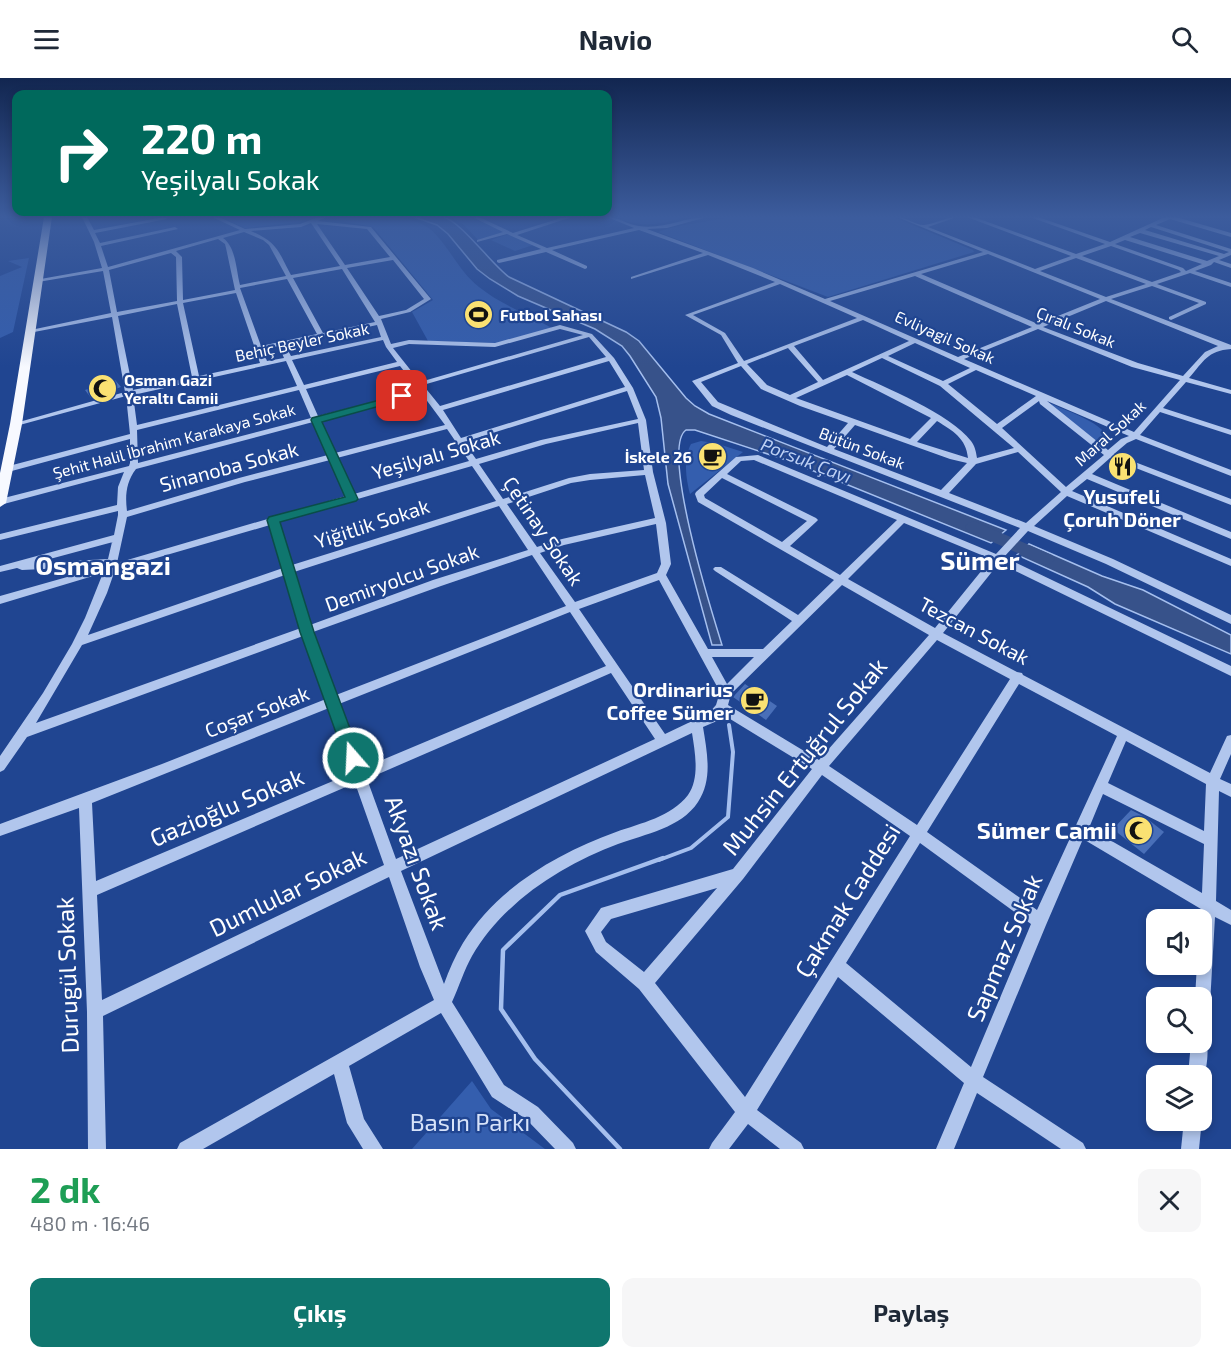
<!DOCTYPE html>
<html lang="tr">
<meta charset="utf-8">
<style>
:root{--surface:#fff;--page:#f6f6f7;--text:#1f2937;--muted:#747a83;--accent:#0f766e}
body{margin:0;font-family:"Exo 2",sans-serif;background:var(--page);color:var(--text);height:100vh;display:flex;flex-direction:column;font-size:22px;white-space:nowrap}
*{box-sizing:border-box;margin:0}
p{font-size:20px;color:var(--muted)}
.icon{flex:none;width:33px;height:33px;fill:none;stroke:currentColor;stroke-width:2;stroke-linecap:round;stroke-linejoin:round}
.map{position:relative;height:1071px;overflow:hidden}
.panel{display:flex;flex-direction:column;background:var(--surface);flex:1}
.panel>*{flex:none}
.banner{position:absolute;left:12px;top:12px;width:600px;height:126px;border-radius:12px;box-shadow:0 3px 9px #0003;background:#00695c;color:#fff;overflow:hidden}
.tools{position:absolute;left:1146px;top:831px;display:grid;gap:12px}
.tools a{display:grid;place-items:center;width:66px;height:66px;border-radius:12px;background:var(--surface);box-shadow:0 3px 9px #0003;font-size:30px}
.pin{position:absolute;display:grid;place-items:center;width:51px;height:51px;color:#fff;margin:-26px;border-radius:12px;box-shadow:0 3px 9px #0006}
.me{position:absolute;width:66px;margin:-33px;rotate:341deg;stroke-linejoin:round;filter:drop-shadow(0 0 4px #0008)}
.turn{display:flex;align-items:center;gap:21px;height:126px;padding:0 30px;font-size:27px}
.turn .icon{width:78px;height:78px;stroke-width:2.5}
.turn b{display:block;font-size:42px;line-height:51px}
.round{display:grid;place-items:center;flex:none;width:63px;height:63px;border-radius:12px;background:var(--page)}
.summary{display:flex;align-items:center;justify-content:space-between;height:102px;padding:0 30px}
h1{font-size:36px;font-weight:700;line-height:45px;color:#1e9e55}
.action{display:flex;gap:12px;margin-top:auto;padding:12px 30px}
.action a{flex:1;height:69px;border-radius:12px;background:var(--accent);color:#fff;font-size:24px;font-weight:700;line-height:69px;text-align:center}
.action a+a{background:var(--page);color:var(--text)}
header{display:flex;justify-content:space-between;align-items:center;height:78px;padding:0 30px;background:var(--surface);font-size:27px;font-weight:700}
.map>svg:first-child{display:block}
</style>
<header><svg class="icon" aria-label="menu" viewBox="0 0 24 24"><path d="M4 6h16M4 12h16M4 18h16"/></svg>Navio<svg class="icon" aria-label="search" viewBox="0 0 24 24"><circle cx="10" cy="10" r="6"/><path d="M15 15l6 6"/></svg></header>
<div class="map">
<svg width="1231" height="1071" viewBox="0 0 1231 1071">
<rect width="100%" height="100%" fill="#204591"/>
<!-- green -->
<g fill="#345eae">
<path d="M220,139H321L300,144L245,150Z"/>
<path d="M342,139C372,139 417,132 438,159C452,175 462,196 479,209C500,226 529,237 552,250L497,265L428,263L412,234L433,222L373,149L336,142Z"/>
<path d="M456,139H470L506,155L479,163L464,147L454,141Z"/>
<path d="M630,139H687C659,146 647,150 618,141Z"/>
<path d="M730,139H893L973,172L974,174L828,219L658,154C681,145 706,145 730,139Z"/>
<path d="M509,156L533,167L515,173L491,162Z"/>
<path d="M29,180L13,254L0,260V198L22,189L8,183Z"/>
<path d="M1052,326C1071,335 1103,344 1111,364L1106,370L1050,327Z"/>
<path d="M701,363L715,365L743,374L690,416C686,401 683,381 691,366Z"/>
<path d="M472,1003L491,1031L545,1071H412Z"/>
</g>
<!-- water -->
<g fill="#37528a" stroke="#a5bfee" stroke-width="1.5">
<path d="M414,139C423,139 434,138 443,139C461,143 491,186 509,199L626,254L639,263L686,320L695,328L709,336L1006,452L991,465L789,383L695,352H686C660,370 712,535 722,567H712L668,406L661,340L656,319L630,278L622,268L595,251L518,218L490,201L477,191L448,156L437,147Z"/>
<path d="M1029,466L1102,498L1143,512L1231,557V576L1115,526L1088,509L1017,477Z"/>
</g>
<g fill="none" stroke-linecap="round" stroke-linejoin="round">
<!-- stream-far1 -->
<path stroke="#a5bfee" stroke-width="4" d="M659,782L691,770L728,739L733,674L729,647"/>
<!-- stream -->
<path stroke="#a5bfee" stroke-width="4.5" d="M620,1071L535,981L501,931L503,872L560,817L663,780"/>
<!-- river -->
<path fill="#37528a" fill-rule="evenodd" d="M974,443L1052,477L1055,481L1052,485L1046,487L1040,485L968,453L965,449L968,445Z"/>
</g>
<!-- building -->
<g fill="#496fb8">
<path d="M115,302L121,309L91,320L85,312Z"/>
<path d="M745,606L777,628L766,642L733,619Z"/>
<path d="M1131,732L1145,739L1164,754L1144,776L1113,751Z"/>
</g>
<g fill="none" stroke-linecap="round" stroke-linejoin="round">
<!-- minor -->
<g fill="#b1c6ed" fill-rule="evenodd">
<path d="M82,139H87L94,152L164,139L167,141L95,155L100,165L175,149L178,151L101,168L108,189L240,152L212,139H219L245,151L300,146L318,139H326L318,143L371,149L431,221L410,234L381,241L391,266L409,262L495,265L560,247L592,256L614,280L633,310L646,342L653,394L666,445L671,486L666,497L708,571H763L792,543L715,493L713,491L715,489H721L798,537L834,502L698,424L695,416L696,414L736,379L758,377L996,476L1020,450L731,337L712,328L692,303L738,285L721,257L685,237L775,204L708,177L631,201V199L703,175L639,152L552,172L587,188V190L585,191L546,174L499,185L497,184V182L541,171L507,156L477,164V162L503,154L472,139H479L513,155L564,139H572L517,157L547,170L634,150L607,139C619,139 628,147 639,148C662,152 685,139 707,139L667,150L647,151L753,190L825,221L983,174L897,139C906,139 915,147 924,147C935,146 946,139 957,139L928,149L1035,191L1071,178L967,139H974L1076,176L1105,166L1030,139H1038L1110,164L1165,139H1176L1231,155V159L1170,141L1156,147L1231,171V177L1219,182L1231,186V190L1214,184L1211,187L1195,193L1231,205V209L1190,195L1157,206L1206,224V226L1171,242L1169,241V239L1199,225L1152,208L1111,221L1231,267V271C1207,273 1204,283 1189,300L1231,312V316L1186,304L1163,330L1231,352V357L1160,334L1140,357L1231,392V398L1136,361L1127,365L1114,376L1231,421V427L1110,380L1092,396L1231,454V461L1087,401L1072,413L1231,481V488L1067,418L1034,448L1113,481L1231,537V546L1106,486L1028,453L1004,479L1231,588V598L999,485L943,555L1017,594L1022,595L1023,597L1210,695L1227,658L1231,657V676L1220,701L1231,706V719L1219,713L1216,823L1231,832V847L1215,839L1210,926L1208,932L1202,934V920H1195L1197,886H1202L1201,831L1083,761L1046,847L983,999L1083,1065L1086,1071H1061L977,1015L954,1071H936L964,1005L838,899L757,1032L801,1065L804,1071H780L748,1046L729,1071H709L712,1065L735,1034L639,911L596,874L585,853L601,830L733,791L812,691L722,636L717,643L703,649C707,674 713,702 698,724C681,750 645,756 618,766C562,787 503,824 472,878C464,892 459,909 452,924L504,1007L538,1029L573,1065L576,1071H555L526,1041L492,1019L441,935L349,988L364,1041L383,1071H363L347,1045L334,996L203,1071H177L180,1065L434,922L420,889L389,799L103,938L106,1071H88L87,934L79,730L0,758V746L162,686L326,621L303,558L27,659L4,692L0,694V678L43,615L72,566L85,540L103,495L0,526V518L106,488L22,492L17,490L0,494V488L114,457L118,437V433L0,462V456L117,427L118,409L124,394L0,427V421L129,388L130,385V361L8,394L4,391L5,389L130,356L126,318L16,348L12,346L125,314L112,239L29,255L26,253L111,235L103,193L38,204L35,202L102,190L94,164ZM311,145L340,188L291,197C278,173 278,165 251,153L301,149ZM317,146L367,151L390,179L345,187ZM1151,149L1229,174L1224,176L1145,152ZM244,154L263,162L269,167L286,198L240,207C236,192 236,169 223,160ZM1140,155L1219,178L1207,183L1130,159ZM218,161L225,166L226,170L235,212L183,222L182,179L176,173ZM1125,162L1202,186L1186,193L1183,190L1115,166ZM1111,168L1179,192L1181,194L1152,204L1082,178ZM171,175L176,179L177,223L117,234L109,192ZM988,176L1100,221L1038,246L921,196ZM1076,180L1146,206L1106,219L1040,193ZM393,182L424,221L406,232L379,238L347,190ZM342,191L375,244L323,255L293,200ZM915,198L1032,249L958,279L830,223ZM287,201L317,256L261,268L240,210ZM780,206L857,240L744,283L725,255L693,237ZM236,215L260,285L199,298L183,225ZM1106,223L1218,268L1205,274L1183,298L1138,285L1043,249ZM177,226L192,299L133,312L118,238ZM863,242L909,263L823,302L794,268ZM377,247L381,259L291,278L285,267ZM560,251L583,257L420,304L393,270L409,266L495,269ZM1038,251L1132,289L1180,302L1134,354L964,281ZM589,259L606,279L440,328L423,307ZM383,262L386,269L397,284L304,307L292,282ZM915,265L970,290L943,303L888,278ZM279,268L284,280L267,283L262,271ZM788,270L818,304L790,317L767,307L747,286ZM882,280L940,308L1014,370L977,380C976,374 975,368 971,363C951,336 884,309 852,294ZM286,283L297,308L137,347L133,317ZM609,283L625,309L461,360L443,332ZM400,288L419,312L318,338L306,311ZM741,288L761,311L800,328L848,345L827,369L718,324L701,304ZM976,292L1036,318L997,346L948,306ZM847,297L931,340L910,361L796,320ZM299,312L311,340L138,385L137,352ZM627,313L638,341L541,362L476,381L464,364ZM422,316L445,347L335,375L320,343ZM1039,323L1040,326L1104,377L1066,409L1002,350ZM1047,323L1129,358L1121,361L1108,372ZM937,343C953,353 966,360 968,380L917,364ZM313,344L328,377L239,400L127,433C125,418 126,404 136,391ZM638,345L644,392L590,396L569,400L503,421L479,386L546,366ZM855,347L950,381L967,385L941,412L834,371ZM447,351L469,383L354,416L337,380ZM1018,374L1061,414L1026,445L949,415L976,386ZM330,382L346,418L117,485L127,439L245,404ZM754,382L897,442L840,497L790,468L816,444L818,442L816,440L727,396L741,383ZM472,388L496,423L292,487L278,444ZM645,397L655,440L562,461L537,469L507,426L571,405L590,402ZM722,400L807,443L782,464L705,420L704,417ZM499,428L528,472L433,502L310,547L294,494ZM904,445L991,481L935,550L848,501ZM656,446L661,486L657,495L575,524L540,475L564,467ZM270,447L283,490L88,557L107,515L115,492ZM112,464L108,481L35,485L113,464ZM532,477L566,528L336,617L313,554L441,508ZM285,497L301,550L36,645L82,567ZM659,502L720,614L716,627L709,635L665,656L579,531ZM842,507L929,557L819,682L728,627L731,616ZM570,534L606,588L363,690L339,626ZM937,562L1010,601L917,747L829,688ZM712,579H754L727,606ZM611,595L655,661L396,781L367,701ZM1019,606L1117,658L1037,832L927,754ZM329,630L352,695L96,803L92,725ZM692,655C695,674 700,700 688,717C671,739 641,745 616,754C556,776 497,810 463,865C455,878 449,892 444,906L401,793ZM1126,663L1206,706L1204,753L1108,705ZM822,697L910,758L745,1019L655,905L743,801ZM355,705L384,787L102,922L97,817ZM1103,716L1204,766L1202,815L1089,750ZM920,765L1031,846L971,989L846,885ZM717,810L644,894L606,864L601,854L611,841Z"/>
<path d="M1202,957L1205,958C1210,970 1207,993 1202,1004V998H1188L1191,964H1202Z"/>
<path d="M1184,1042L1202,1041L1199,1071H1181Z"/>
</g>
<!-- major -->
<path fill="#f7f9ff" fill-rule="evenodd" d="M44,139H52L22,346L6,425L0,429V395L10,346Z"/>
</g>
<!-- sky -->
<linearGradient id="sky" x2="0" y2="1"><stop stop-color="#122650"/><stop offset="0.48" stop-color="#3c5c9d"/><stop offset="1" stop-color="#3c5c9d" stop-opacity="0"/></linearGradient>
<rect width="1231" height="289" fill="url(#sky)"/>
<!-- route -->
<path fill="#0f766e" stroke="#0a4d48" stroke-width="1.5" d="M402,316H405V321L322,344L358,421L356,423L280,444L314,554L361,680L359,685L353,687L347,685L345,680L300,554L267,442L269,439L345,419L311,342L312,340Z"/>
<!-- icons -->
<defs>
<symbol id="stadium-disc" viewBox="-11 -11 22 22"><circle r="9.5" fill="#fae172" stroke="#204591"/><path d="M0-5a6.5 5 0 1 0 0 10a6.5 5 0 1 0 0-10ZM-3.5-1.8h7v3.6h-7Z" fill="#111"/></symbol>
<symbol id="mosque-disc" viewBox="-11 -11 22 22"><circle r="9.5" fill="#fae172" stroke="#204591"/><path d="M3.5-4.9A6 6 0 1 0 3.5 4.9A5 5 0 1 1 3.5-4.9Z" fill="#111"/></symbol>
<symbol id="cafe-disc" viewBox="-11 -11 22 22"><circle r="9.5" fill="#fae172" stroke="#204591"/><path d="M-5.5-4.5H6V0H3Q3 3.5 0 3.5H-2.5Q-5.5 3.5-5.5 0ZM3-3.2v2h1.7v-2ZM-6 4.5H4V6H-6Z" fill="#111"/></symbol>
<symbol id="restaurant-disc" viewBox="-11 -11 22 22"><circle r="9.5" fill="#fae172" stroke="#204591"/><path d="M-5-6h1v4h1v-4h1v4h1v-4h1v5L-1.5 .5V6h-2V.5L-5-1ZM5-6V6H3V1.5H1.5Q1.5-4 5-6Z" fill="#111"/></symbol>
</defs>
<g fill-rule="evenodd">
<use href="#stadium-disc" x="462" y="220" width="33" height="33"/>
<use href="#mosque-disc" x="86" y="294" width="33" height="33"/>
<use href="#cafe-disc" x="696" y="362" width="33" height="33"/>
<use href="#restaurant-disc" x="1106" y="372" width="33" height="33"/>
<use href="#cafe-disc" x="738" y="606" width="33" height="33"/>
<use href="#mosque-disc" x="1122" y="736" width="33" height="33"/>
</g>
<g text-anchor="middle" stroke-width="4.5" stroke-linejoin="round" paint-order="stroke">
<!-- far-poi labels -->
<g font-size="16" font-weight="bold" fill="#fff" stroke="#204591" text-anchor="start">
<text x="500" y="243">Futbol Sahası</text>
<text x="124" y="308">Osman Gazi<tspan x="124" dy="18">Yeraltı Camii</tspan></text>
<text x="692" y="385" text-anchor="end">İskele 26</text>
</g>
<!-- far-street labels -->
<g font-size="16" fill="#fff" stroke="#204591">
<text transform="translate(1076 249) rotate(22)" y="6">Çıralı Sokak</text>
<text transform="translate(945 259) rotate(24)" y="6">Evliyagil Sokak</text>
<text transform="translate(302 264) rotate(-12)" y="6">Behiç Beyler Sokak</text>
<text transform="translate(1110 355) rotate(-42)" y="6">Maral Sokak</text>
<text transform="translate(174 363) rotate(-15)" y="6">Şehit Halil İbrahim Karakaya Sokak</text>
<text transform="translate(862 370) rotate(21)" y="6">Bütün Sokak</text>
</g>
<!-- far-water labels -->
<g font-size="18" font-style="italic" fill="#bdd0f4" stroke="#204591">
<text transform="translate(806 383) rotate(21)" y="6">Porsuk Çayı</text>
</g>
<!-- street labels -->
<g font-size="20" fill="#fff" stroke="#204591">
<text transform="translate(436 377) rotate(-16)" y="7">Yeşilyalı Sokak</text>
<text transform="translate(229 389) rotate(-15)" y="7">Sinanoba Sokak</text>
<text transform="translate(372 446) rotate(-18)" y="7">Yiğitlik Sokak</text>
<text transform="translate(543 453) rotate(56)" y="7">Çetinay Sokak</text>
<text transform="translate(402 500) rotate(-20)" y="7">Demiryolcu Sokak</text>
<text transform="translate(974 553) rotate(28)" y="7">Tezcan Sokak</text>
<text transform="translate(257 634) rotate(-21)" y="7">Coşar Sokak</text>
</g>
<!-- poi labels -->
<g font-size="20" font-weight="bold" fill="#fff" stroke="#204591">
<text x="1122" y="426">Yusufeli<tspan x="1122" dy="23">Çoruh Döner</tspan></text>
<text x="733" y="619" text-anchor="end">Ordinarius<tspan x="733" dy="23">Coffee Sümer</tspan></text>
</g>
<!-- near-street labels -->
<g font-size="24" fill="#fff" stroke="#204591">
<text transform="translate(805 679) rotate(-51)" y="8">Muhsin Ertuğrul Sokak</text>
<text transform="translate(227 730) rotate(-23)" y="8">Gazioğlu Sokak</text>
<text transform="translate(416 785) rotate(70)" y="8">Akyazı Sokak</text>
<text transform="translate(288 815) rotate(-26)" y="8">Dumlular Sokak</text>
<text transform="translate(848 823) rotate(-58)" y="8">Çakmak Caddesi</text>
<text transform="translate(1005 870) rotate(-67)" y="8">Sapmaz Sokak</text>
<text transform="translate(68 897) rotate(-92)" y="8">Durugül Sokak</text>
</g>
<!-- near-poi labels -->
<g font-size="24" font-weight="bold" fill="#fff" stroke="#204591" text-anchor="end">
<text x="1117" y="761">Sümer Camii</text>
</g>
<!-- near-park labels -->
<g font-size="24" fill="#d7e3f9" stroke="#204591">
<text x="470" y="1053">Basın Parkı</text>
</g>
<!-- district labels -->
<g font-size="26" font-weight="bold" fill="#fff" stroke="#204591">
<text x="980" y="492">Sümer</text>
<text x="103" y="497">Osmangazi</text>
</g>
</g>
</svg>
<div class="tools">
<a><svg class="icon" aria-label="sound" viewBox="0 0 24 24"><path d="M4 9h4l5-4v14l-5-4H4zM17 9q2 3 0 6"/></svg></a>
<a><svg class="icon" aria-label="search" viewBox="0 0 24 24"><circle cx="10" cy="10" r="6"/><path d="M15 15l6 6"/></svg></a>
<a><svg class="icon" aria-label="layers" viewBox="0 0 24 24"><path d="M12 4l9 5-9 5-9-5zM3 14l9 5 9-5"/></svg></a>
</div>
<div class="pin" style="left:402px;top:318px;background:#d93025"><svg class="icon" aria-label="arrive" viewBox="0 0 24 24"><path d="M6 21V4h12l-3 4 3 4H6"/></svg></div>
<svg class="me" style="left:353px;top:680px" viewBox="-20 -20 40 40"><circle r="17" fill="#0f766e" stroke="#fff" stroke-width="3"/><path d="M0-11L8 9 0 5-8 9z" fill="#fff"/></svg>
<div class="banner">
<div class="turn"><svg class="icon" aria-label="right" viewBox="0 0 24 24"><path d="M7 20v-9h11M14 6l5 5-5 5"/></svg><div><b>220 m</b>Yeşilyalı Sokak</div></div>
</div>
</div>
<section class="panel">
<div class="summary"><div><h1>2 dk</h1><p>480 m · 16:46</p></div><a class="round"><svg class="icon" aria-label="close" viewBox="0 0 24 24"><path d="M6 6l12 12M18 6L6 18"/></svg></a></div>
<div class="action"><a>Çıkış</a><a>Paylaş</a></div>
</section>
